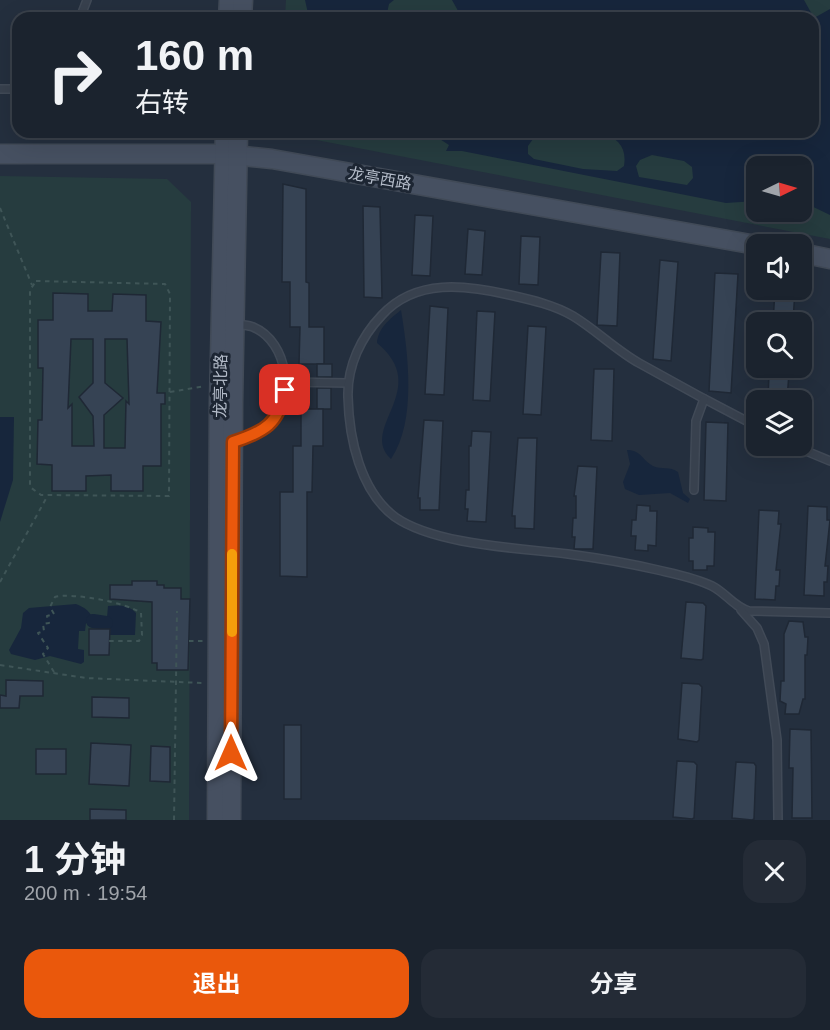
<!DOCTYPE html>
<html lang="zh">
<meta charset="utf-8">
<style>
:root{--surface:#1b232e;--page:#242b36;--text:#f1f3f6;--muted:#a0a4aa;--line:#39404a;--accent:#ea580c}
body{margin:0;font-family:Helvetica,"Noto Sans SC",sans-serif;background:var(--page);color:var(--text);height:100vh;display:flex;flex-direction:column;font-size:22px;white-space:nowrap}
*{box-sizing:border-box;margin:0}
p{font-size:20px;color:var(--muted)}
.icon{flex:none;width:33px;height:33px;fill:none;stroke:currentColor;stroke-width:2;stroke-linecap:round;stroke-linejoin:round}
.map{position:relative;height:820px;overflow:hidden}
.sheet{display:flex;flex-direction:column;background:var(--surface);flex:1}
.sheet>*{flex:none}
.banner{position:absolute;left:12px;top:12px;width:807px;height:126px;border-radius:18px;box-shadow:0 6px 24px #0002,0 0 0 2px var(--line);background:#1b232e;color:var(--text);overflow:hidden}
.needle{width:39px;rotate:85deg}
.tools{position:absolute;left:746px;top:156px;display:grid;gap:12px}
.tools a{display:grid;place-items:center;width:66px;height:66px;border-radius:12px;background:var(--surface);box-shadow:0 6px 24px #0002,0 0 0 2px var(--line);font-size:30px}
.pin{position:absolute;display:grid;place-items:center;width:51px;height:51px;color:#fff;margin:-26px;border-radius:12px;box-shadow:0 3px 9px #0006}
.me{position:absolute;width:66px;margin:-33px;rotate:0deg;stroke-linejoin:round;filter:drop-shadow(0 0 4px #0008)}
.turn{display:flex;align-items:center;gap:21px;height:126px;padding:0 24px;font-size:27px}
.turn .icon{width:78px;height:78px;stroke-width:2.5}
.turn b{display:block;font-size:42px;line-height:51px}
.round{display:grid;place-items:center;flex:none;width:63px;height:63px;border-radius:18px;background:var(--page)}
.summary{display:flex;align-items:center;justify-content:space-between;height:102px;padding:0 24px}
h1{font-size:36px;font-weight:700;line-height:45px}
.primary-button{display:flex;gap:12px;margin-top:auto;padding:12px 24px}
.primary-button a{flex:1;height:69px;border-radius:18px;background:var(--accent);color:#fff;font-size:24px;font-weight:700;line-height:69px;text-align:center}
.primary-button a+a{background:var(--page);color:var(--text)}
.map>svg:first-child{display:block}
</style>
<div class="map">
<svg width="830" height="820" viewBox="0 0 830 820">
<rect width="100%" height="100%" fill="#242f3e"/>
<!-- green -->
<g fill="#263c3f" fill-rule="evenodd">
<path d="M286,0H830V239L280,133L813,132V18H285ZM756,166H801V212H756Z"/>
<path d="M0,176L167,179L191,202L189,820H0Z"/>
</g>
<!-- water -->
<g fill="#17263c" fill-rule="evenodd">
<path d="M305,0H394L389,4L386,18H309Z"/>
<path d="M452,0H804L814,18L830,9V215L801,201V166H756V201L726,203L462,151H446L449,145L429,132H538L528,146V154L534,159L583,169L617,171L624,166C627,147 618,139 602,132L572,140L560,132H813V18H462ZM652,155L684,161L692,167L693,178L687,185L639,177L636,166L640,160Z"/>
<path d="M401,310C408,353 417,421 391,459C358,428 433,389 377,343C378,328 390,319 401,310Z"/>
<path d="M0,417H14L13,480L0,522Z"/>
<path d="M627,450C641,450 642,460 653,466C661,470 670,466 678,472L683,493L690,499L688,503L670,493L639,495L625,489L623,482L630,464Z"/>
<path d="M76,604C84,607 92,612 93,621L86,623L85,631H79L78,649L84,650V662L81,664L50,656L35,660L11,654L9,650L21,628L23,613L29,608Z"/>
<path d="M108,606C118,605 129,605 136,613L135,635H109L106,629Z"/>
</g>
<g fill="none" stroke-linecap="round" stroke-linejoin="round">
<!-- canal -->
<path stroke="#17263c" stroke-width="14" d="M93,621L106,623"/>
</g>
<!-- building -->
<g fill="#364354" stroke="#1f2835" stroke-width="1.5" fill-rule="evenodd">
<path d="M283,184L306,189V282L309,283V327H324V364H299L300,327H290V282H282Z"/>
<path d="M363,206L380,207L382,298L364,297Z"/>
<path d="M415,215L433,216L430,276L412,275Z"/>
<path d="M468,229L485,231L482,275L465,274Z"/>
<path d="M521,236L540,237L538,285L519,284Z"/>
<path d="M601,252L620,253L617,326L597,325Z"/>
<path d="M660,260L678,262L671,361L653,359Z"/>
<path d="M715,273L738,274L731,393L709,391Z"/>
<path d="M775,290H795L793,322H773Z"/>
<path d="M53,293L88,294V311H112L113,294L146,295V321L161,322L157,393H165V404H161V466H143V491H111V475L86,476V491H52V465L37,464L38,420H42L43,368H38V320H53ZM71,339H93V383L79,397L93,416L94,446H72V404L68,408ZM105,339H127L129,404L126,401L125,448H104V415L123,398L105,383Z"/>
<path d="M430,306L448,308L444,395L425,394Z"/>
<path d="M477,311L495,312L490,401L473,400Z"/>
<path d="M528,326L546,327L541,415L523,414Z"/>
<rect x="317" y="364" width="15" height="13"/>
<path d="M594,369H614L612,441L591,440Z"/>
<path d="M769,372L789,373L787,400H768Z"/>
<rect x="317" y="388" width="14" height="21"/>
<path d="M301,409H323V446H313L312,492H307V577L280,576V492H293V446H301Z"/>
<path d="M424,420L443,421L439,510H420V498H418Z"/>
<path d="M706,422L728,423L726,501L704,500Z"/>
<path d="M472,431L491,432L486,522L467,521L468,509H465L466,490H469V446H471Z"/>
<path d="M518,438H537L534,529L515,528V516H512Z"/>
<path d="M578,466L597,467L593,549H574L575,537H572L573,518H576V496H574Z"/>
<path d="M637,505L650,506V511H657L656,546L648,545V551L635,550L636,536H631L632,520H636Z"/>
<path d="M808,506L827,507V520H830L825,566H828L827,582H824V596L804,595Z"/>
<path d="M759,510L779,511L778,524H781L776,570H780L779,586H776L775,600L755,599Z"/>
<path d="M693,527L708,528V532H715L714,566H707V570H693V561H689V538H693Z"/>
<path d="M132,581H157V585H164V588H181V599H190L188,670H157V663H152V602L110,599V585H132Z"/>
<path d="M686,602L703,603L706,606L703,659L701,660L681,658Z"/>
<path d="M789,621L803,622L805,637H808L807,655H805V699H803L799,714H785L786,704L780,701L781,681H784V634Z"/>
<path d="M89,629H110L109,655H89Z"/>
<path d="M6,680L43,681V696H20L19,708H0V695L6,696Z"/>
<path d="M682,683L699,684L702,687L699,740L697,742L678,739Z"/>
<path d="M92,697L129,698V718L92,717Z"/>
<rect x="284" y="725" width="17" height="74"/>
<path d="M790,729L811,730L812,818H792L793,768H789Z"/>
<path d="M91,743L131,745L129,786L89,784Z"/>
<path d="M151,746L170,747V782L150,781Z"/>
<rect x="36" y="749" width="30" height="25"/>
<path d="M677,761L694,762L697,765L694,818L692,819L673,817Z"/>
<path d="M736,762L754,763L756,766L754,819L752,820L732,818Z"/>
<path d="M90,809L126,810V820H90Z"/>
</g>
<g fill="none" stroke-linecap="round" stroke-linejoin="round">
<defs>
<g id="lane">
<path d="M80,18L87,0"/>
<path d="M0,89H18"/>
<path d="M235,323C240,325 248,325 253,327C289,342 296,401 268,426C259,435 247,438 235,442"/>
<path d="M285,382L348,383"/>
<path d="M756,426C717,406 678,385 639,363C616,350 596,330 573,316C554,305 532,300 510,295C466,285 416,278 382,315C361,337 347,366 348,397C349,438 360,491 395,517C435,545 519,548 568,554C598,558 628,563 658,570C675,574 696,578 712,586C726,593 734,607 749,611L830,613"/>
<path d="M794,446L830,461"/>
<path d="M694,490L696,421L704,399"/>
<path d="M741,610L757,628L764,644L777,740L778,820"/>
</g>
<g id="secondary">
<path d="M228,18L229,0"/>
<path d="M242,18L243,0"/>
<path d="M0,154H224L272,159L756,245"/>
<path d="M801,253L830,259"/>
<path d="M217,820L219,403L225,132"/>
<path d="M231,820L233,403L238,132"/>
</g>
</defs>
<!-- lane casing -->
<use href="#lane" stroke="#414a57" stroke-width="10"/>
<!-- secondary casing -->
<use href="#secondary" stroke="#414a57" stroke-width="21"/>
<!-- path -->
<g stroke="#3f5557" stroke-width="2" stroke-dasharray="4.5 4.5" stroke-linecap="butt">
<path d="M0,208L32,285"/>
<path d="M36,281L165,284L170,294L169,496L41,495L30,487V290Z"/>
<path d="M170,392L205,386"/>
<path d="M0,582L48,495"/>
<path d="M189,641H203"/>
<path d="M0,665L86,678L202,683"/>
<path d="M54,672L43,654L48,648L38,633L44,631L43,624L49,623L47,616L54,614L50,607L55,597C71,592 128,603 141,613L142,635L139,641H109"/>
<path d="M174,820L177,611"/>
</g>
<!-- lane -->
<use href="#lane" stroke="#38414e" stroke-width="7"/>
<!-- secondary -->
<use href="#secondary" stroke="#465061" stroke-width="18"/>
</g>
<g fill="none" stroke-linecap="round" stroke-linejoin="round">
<defs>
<path id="route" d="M231,753L233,442C264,432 279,424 285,390"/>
</defs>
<!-- route casing -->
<use href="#route" stroke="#983908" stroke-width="15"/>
<!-- route -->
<use href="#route" stroke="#ea580c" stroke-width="10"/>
<!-- slow -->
<path stroke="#f59e0b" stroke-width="10" d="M232,632V554"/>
</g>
<g text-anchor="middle" stroke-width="6" stroke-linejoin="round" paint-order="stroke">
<!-- street labels -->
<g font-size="16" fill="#b4bcc9" stroke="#1d2633">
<text transform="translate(380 178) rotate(10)" y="6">龙亭西路</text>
<text transform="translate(220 386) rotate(-89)" y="6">龙亭北路</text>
</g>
</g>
</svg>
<div class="tools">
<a><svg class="needle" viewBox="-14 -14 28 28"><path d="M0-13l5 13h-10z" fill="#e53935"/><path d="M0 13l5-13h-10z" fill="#a0a4aa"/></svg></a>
<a><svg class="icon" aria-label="sound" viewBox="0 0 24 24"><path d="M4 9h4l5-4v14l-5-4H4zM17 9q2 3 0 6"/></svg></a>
<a><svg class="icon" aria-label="search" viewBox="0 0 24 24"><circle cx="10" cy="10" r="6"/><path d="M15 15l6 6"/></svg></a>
<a><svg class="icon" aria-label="layers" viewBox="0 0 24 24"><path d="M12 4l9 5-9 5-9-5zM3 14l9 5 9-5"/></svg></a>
</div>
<div class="pin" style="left:285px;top:390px;background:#d93025"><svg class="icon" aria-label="arrive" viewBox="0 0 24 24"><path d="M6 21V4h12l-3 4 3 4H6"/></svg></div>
<svg class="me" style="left:231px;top:753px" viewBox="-20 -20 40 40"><path d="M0-17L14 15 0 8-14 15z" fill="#ea580c" stroke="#fff" stroke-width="4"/></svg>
<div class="banner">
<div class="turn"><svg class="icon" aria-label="right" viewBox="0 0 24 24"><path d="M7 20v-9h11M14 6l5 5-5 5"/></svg><div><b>160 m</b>右转</div></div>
</div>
</div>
<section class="sheet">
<div class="summary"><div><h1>1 分钟</h1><p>200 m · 19:54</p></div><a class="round"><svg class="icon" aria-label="close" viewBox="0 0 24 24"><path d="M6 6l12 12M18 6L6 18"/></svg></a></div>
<div class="primary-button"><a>退出</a><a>分享</a></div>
</section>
